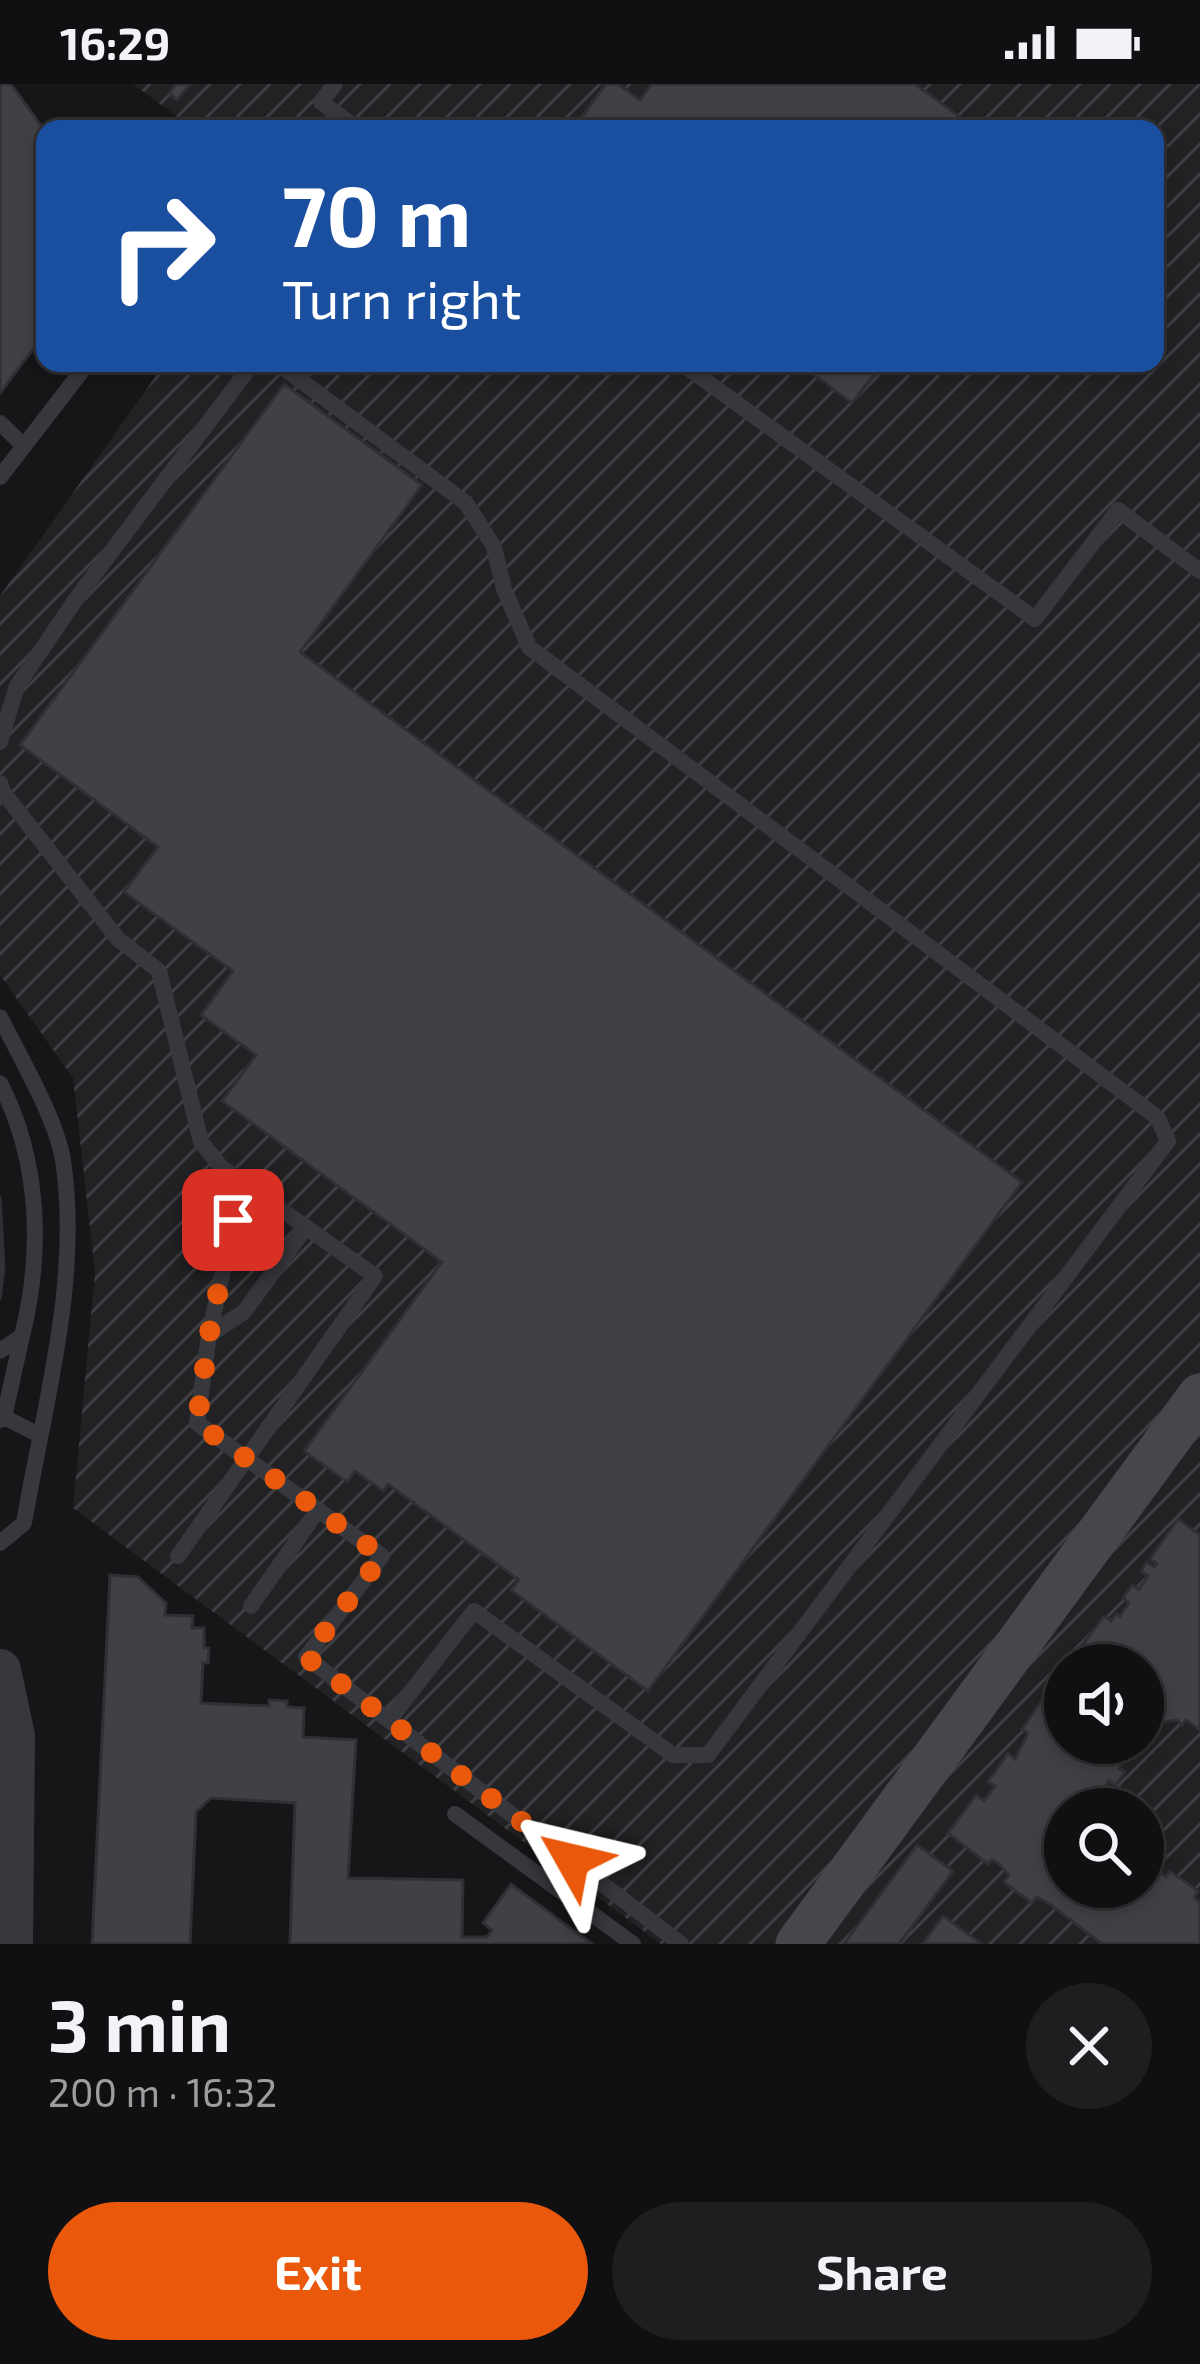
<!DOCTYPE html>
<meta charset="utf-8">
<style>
:root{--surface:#101012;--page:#1e1e20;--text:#f1f3f6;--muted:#9c9d9f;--line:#303032;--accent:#ea580c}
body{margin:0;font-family:"Exo 2",sans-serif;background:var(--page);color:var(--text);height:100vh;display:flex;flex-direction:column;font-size:45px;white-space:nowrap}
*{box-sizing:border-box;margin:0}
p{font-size:39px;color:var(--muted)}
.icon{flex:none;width:66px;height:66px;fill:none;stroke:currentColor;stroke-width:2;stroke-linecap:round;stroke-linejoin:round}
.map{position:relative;height:1860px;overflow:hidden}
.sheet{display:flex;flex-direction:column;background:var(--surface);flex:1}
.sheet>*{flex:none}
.hud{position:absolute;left:36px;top:36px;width:1128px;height:252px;border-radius:24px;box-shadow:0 6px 18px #0003,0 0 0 3px var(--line);background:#1a4fa0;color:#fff;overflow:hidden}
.controls{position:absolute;left:1044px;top:1560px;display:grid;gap:24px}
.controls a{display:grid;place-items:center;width:120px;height:120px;border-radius:50%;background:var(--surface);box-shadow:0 6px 18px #0003,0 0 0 3px var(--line);font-size:60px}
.pin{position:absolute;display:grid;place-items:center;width:102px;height:102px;color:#fff;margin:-51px;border-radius:24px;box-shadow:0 6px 18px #0006}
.me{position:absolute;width:132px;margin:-66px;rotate:307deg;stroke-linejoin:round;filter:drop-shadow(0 0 9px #0008)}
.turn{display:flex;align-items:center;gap:42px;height:252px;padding:0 48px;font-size:54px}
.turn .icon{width:156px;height:156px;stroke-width:2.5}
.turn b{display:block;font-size:84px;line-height:102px}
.round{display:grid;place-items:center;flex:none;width:126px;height:126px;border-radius:63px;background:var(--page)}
.headline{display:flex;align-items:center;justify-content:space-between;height:204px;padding:0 48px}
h1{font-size:72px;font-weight:700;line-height:90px}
.primary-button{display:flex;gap:24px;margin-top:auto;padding:24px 48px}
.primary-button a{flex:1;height:138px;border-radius:72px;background:var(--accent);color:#fff;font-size:48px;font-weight:700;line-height:138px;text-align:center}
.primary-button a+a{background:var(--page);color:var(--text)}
.status{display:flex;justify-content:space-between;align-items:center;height:84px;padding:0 60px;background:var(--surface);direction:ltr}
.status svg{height:33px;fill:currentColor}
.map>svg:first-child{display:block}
</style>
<div class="status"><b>16:29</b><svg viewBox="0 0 49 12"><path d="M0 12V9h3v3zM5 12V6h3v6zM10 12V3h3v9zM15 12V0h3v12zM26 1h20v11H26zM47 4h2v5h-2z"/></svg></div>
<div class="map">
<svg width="1200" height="1860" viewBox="0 0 1200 1860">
<defs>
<pattern id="industrial-furrows" width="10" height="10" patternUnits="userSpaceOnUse" patternTransform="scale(3)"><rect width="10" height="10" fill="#222225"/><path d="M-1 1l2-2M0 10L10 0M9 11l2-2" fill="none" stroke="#3f3f43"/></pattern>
</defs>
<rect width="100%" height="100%" fill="#161618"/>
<!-- industrial -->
<path fill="url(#industrial-furrows)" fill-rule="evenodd" d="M133,0H1200V1860H661L73,1424L95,1188L73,994L0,891V512L165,279H1155V45H194ZM1065,1581H1143V1659H1065ZM1065,1725H1143V1803H1065Z"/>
<!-- building -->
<g fill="#404145" stroke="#303034" stroke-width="3">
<path d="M0,0H11L45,47V249L0,309Z"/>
<path d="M176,0H190L177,16L169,9Z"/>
<path d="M606,0H618L640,16L652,0H915L976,45H573Z"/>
<path d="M798,279H879L882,281L852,319Z"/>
<path d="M284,300L422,401L300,568L1022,1098L648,1607L511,1506L519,1496L388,1400L383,1407L355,1387L347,1398L304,1367L442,1178L222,1017L256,971L201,931L233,887L124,808L158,763L20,661Z"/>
<path d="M0,1112L4,1184L0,1216Z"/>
<path d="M1178,1435L1200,1451V1646L1186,1636L1182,1641L1177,1636L1158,1639L1153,1646L1148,1643L1143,1652V1581H1083L1091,1565L1084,1559L1104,1532L1111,1537L1116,1530L1120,1532L1129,1519L1123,1514L1132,1501L1139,1505L1148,1492L1141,1487L1147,1478L1154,1483L1157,1480L1150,1475Z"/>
<path d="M110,1491L138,1493L166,1519L165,1531L193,1532L192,1544H204V1564H209L208,1579H203L201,1619L269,1622V1616L287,1617V1623L304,1624L303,1653L356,1656L348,1794L463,1796L462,1853H487L492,1846L483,1839L511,1800L592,1860H290L295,1719L211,1714L196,1728L190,1860H92Z"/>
<path d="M1065,1606V1659L1145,1660L1135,1674L1130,1669L1119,1684L1125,1688L1115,1702L1109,1697L1099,1711L1103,1714L1099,1725H1065V1803H1143V1767L1150,1773L1146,1779L1166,1793L1170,1787L1198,1807L1194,1814L1200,1818V1860H1102L1051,1821L1037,1813L1032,1819L1004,1798L1009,1791L999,1780L992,1775L988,1780L948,1749L976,1711L984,1717L995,1702L988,1698L1008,1669L1015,1675L1028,1649L1022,1645L1043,1615L1049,1620Z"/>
<path d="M917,1761L953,1787L899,1860H844Z"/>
<path d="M943,1832L982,1860H922Z"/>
</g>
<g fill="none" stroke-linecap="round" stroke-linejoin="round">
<!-- service -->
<g stroke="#37383d" stroke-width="16">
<path d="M335,0L321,18L358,45"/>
<path d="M277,279L466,419L494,463L504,505L529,563L1158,1034L1168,1057L708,1671H673L474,1527L389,1636"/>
<path d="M681,279L1035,535L1118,426L1200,487"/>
<path d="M0,339L24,362"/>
<path d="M0,393L88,279"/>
<path d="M0,658L17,602L76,515L253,279"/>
<path d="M0,699L3,708L118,855L159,887L201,1058L221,1083L242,1098L209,1251L197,1339L382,1472L306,1573L681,1860"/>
<path d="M0,933C19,971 56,1034 63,1076C81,1196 44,1321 24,1439L0,1459"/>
<path d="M0,999C40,1077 43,1168 22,1252L0,1267"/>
<path d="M209,1251L244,1228L306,1143"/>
<path d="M4,1333L39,1351"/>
<path d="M0,1336L4,1333L22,1252"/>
<path d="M178,1472L375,1192L242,1098"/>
<path d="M251,1522L318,1426"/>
<path d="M455,1730L633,1860"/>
</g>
<!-- tertiary -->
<path stroke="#37383d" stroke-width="42" d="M0,1586L14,1652L12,1860"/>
<!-- secondary -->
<path stroke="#45474d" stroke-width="45" d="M798,1860L1200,1312"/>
</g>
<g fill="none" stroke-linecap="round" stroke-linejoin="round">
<!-- route -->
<path stroke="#ea580c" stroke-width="21" stroke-dasharray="0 37.8" d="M233,1136L209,1251L197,1339L382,1472L306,1573L572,1776"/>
</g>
</svg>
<div class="controls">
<a><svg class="icon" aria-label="sound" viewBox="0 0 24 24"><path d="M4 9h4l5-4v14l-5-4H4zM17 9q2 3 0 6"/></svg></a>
<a><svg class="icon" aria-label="search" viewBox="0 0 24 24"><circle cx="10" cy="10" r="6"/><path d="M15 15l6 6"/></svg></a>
</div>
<div class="pin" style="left:233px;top:1136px;background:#d93025"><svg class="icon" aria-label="arrive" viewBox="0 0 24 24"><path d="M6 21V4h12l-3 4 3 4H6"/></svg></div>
<svg class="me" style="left:572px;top:1776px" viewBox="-20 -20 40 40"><path d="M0-17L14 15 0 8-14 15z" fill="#ea580c" stroke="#fff" stroke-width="4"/></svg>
<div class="hud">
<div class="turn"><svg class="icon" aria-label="right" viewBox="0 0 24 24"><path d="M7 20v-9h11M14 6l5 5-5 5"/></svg><div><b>70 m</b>Turn right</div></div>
</div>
</div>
<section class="sheet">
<div class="headline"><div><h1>3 min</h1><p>200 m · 16:32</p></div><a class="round"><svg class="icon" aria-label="close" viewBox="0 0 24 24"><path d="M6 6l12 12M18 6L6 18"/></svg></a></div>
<div class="primary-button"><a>Exit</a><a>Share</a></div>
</section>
